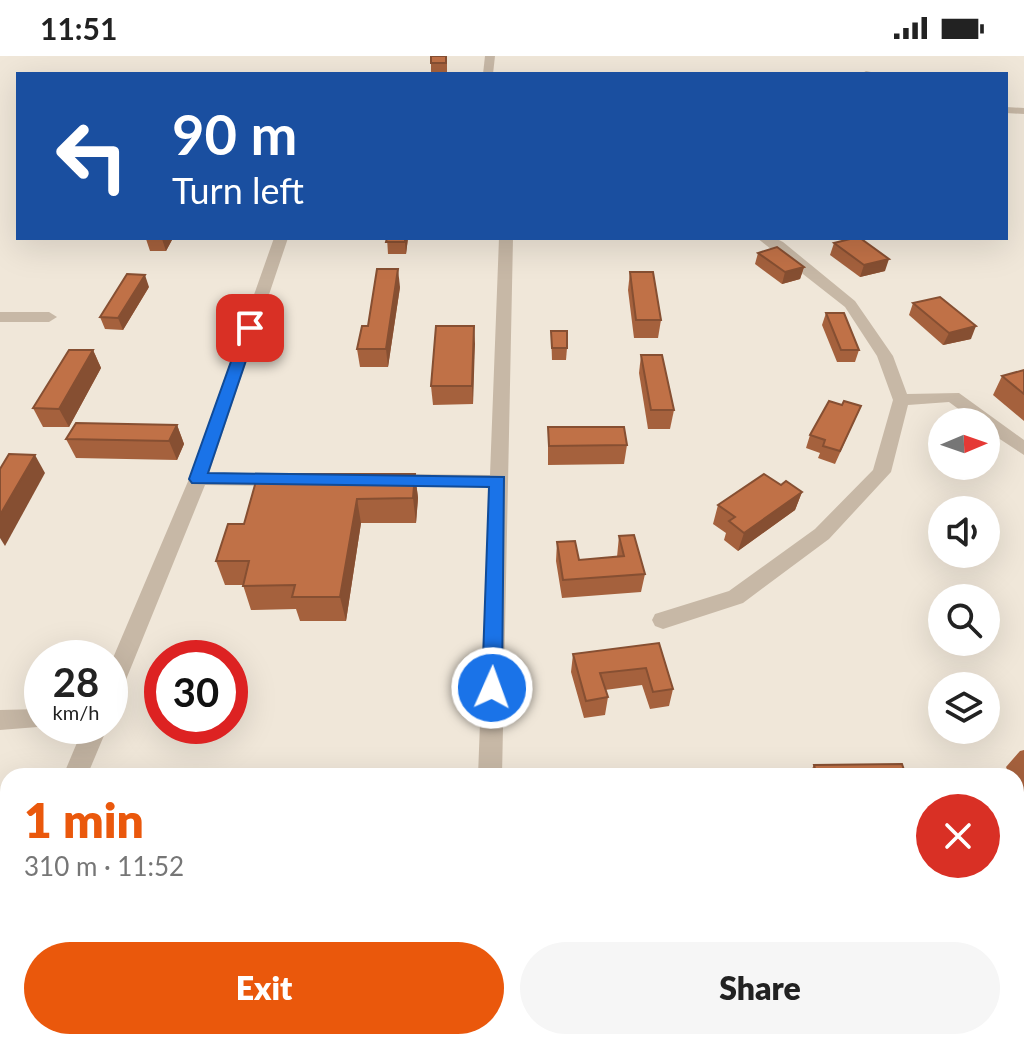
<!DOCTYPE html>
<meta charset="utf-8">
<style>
:root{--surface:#fff;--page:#f6f6f6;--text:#222;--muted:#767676;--accent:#ea580c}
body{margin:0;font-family:Lato,sans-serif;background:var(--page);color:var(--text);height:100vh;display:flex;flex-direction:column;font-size:30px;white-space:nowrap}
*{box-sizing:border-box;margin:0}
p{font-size:26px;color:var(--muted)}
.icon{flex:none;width:44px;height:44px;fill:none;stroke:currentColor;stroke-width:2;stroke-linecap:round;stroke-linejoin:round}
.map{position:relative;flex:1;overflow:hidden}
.panel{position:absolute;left:0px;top:712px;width:1024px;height:282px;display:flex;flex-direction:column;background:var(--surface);border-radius:24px 24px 0 0;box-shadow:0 8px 32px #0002}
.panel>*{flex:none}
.top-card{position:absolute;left:16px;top:16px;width:992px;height:168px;border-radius:0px;box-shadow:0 8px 32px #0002;background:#1a4fa0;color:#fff;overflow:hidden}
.needle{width:52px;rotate:88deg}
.fabs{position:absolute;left:928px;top:352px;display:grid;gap:16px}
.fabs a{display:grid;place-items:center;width:72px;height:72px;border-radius:50%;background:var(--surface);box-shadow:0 8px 32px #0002;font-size:40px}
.speed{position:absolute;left:24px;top:584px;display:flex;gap:16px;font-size:40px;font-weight:700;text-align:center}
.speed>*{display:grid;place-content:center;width:104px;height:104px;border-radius:50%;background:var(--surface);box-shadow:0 8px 32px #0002;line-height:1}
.speed small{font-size:20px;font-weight:400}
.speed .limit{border:12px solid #d22;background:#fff;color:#111}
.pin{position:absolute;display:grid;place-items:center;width:68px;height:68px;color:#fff;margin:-34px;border-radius:16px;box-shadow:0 4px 12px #0006}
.me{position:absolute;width:88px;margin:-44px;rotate:2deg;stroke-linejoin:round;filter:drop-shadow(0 0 6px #0008)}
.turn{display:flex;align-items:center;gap:28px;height:168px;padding:0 24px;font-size:36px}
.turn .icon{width:104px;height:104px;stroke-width:2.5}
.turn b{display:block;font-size:56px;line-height:68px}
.round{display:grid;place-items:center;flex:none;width:84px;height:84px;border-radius:42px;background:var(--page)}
.summary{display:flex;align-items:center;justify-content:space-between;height:136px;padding:0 24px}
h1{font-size:48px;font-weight:800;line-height:60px;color:var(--accent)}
.primary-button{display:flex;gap:16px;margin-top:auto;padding:16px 24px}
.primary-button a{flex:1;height:92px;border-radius:48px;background:var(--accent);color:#fff;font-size:32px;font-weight:800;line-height:92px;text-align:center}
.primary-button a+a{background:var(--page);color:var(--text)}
.status{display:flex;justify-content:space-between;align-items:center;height:56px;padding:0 40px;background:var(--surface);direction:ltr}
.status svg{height:22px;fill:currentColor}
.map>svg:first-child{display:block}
</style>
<div class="status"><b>11:51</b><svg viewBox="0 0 49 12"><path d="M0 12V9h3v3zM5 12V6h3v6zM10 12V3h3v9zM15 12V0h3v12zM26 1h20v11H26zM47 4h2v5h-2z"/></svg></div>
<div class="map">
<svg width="1024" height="993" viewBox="0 0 1024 993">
<rect width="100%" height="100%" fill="#f0e7d9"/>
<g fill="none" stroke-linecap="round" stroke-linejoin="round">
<!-- minor -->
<g fill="#c7b8a6" fill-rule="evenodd">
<path d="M485,0H495L493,18H483Z"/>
<path d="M866,15L871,16L872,18H861Z"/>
<path d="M1006,51L1024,52V58L1006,57Z"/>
<path d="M274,182H288L209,417L282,418L291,424L282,430L205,429L121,636L118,643L110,646V609L189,423Z"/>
<path d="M499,182H513L502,720H478L489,431L390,430L381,424L390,418L490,419Z"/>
<path d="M757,182H775L783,186L855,245L893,300L907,338L959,337L1024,384V399L986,374V366H976L949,346L908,349L891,416L829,483L743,547L663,573L655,570L652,564L655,558L729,535L815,473L873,414L893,344L877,300L845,251Z"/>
<path d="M0,256H49L57,261L49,266H0Z"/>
<path d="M42,653V670H50L0,674V654Z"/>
<path d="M84,670H108L87,720H63Z"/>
<path d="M8,736V760L0,761V737Z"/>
<path d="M8,881V927L0,930V884Z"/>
<rect x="467" y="986" width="30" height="7"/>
</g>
</g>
<!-- wall -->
<g fill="#a5613d">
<path d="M447,0V17H431V7Z"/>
<path d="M173,182L166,195H150L146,183Z"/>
<path d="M387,182H408L406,198H388Z"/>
<path d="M834,187L885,215L860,221L830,199Z"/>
<path d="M758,197L804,211L800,223L782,228L755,208Z"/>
<path d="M630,216L661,264L658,282H634L628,234Z"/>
<path d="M149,231L123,274L105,273L100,261Z"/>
<path d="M400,231L388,311H360L357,293L368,270Z"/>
<path d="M913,247L971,283L943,289L909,259Z"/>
<path d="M826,257L859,294L855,306H837L822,269Z"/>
<path d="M474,270L473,348L433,349L431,330Z"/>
<path d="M551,275L567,292L566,304H552Z"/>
<path d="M93,294L101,312L69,371H43L33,352Z"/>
<path d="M641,299L674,354L670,373H648L639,317Z"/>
<path d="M1024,314V365L993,339L1002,320Z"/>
<path d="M842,349L861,350L835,408L818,402L820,397L806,392L810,379Z"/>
<path d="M177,369L184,388L177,404L76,402L66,383Z"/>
<path d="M548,371L627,389L624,408L548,409Z"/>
<path d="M415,418L418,442L416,467H361L346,565H300L296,553L251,554L243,529H225L216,505L244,468Z"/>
<path d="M802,436L795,454L738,495L724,484L726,477L713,468L718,449Z"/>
<path d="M619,480L645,518L641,536L562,542L556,505L557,486L579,504L617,501Z"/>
<path d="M659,587L673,633L669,650L650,653L642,629L605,634L608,641L605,659L584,662L571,616L573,598Z"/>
<path d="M1024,694V742L1022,743L1016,731V720H1010L1006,711L1020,695Z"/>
<path d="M814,709L906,720H808Z"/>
<path d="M1016,776H1024V939H1017L1016,937Z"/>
<path d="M303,986H364V989L325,993H308Z"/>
</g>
<!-- shaded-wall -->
<g fill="#864f32">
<path d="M163,182H173L166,195L162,183Z"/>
<path d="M405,182H408L406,198L405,186Z"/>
<path d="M889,203L885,215L860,221L864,209Z"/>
<path d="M804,211L800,223L782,228L785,216Z"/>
<path d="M398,213L400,231L388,311L386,293Z"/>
<path d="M145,219L149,231L123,274L118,262Z"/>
<path d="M474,270L475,288L473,348L472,330Z"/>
<path d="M976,270L971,283L943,289L949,277Z"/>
<path d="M93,294L101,312L69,371L59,353Z"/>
<path d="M177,369L184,388L177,404L169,385Z"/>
<path d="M35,399L45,417L5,490L0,482V459Z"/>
<path d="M415,418L418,442L416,467L413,442Z"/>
<path d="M802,436L795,454L738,495L744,477Z"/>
<path d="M357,443L361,467L346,565L340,541Z"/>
<path d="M140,986H156L154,993H138Z"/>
<path d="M227,986H240L239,993H226Z"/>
</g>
<!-- building -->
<g fill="#c07147" stroke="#864f32" stroke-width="2">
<rect x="431" y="0" width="15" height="7"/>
<path d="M387,182H405V186H386Z"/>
<path d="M854,182H860L889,203L864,209L834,187Z"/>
<path d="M777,191L804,211L785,216L758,197Z"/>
<path d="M377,213H398L386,293H357L362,270H368Z"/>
<path d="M630,216H653L661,264H636Z"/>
<path d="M127,218L145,219L118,262L100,261Z"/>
<path d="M940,241L976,270L949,277L913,247Z"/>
<path d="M826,257H844L859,294H841Z"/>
<path d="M436,270H474L472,330H431Z"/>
<path d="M551,275H567V292H552Z"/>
<path d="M69,294H93L59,353L33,352Z"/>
<path d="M641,299H662L674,354H651Z"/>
<path d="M1024,314V338L1002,320Z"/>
<path d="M829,345L842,349L844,345L861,350L840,395L823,390L825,384L810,379Z"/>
<path d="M76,367L177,369L169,385L66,383Z"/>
<path d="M548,371H624L627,389L549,390Z"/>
<path d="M9,398L35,399L0,459V413Z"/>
<path d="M258,418H415L413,442L357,443L340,541H292L295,529L243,530L249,505H216L228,468H244Z"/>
<path d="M764,418L781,429L786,425L802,436L744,477L729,465L735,461L718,449Z"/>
<path d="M634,479L645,518L563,524L557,486L575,485L579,504L624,500L619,480Z"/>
<path d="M659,587L673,633L653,636L646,612L600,617L608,641L586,645L573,598Z"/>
<path d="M902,708L906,720H817L814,709Z"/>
<path d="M1016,776H1024V897L1016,874Z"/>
<path d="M91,986H140L138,993H90Z"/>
<path d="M204,986H227L226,993H203Z"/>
</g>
<!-- route -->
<path fill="#1a73e8" stroke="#114b97" stroke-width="2" d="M250,268L257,272L208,417L504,421L502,632L499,638H485L482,632L489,431L192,427L189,423L243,272Z"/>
</svg>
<div class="fabs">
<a><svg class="needle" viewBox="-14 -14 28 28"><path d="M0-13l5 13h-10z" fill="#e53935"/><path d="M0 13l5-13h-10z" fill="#767676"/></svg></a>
<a><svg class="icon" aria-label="sound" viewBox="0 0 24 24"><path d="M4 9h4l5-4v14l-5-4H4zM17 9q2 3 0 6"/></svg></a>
<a><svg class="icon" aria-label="search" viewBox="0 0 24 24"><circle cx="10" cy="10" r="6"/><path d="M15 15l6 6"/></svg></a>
<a><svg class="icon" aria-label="layers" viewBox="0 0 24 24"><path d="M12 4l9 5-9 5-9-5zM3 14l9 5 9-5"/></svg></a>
</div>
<div class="speed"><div>28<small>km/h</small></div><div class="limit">30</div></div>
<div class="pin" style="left:250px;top:272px;background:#d93025"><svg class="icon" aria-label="arrive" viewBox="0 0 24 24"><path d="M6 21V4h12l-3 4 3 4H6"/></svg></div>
<svg class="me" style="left:492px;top:632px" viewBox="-20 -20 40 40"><circle r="17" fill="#1a73e8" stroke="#fff" stroke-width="3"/><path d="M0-11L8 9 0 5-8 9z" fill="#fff"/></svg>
<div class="top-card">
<div class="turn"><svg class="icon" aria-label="left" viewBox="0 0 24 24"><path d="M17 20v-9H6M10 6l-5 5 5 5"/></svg><div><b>90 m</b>Turn left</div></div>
</div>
<section class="panel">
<div class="summary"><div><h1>1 min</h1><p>310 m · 11:52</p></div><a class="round" style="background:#d93025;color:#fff"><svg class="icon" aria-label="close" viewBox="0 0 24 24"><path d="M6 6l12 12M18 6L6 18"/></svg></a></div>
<div class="primary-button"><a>Exit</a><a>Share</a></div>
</section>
</div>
